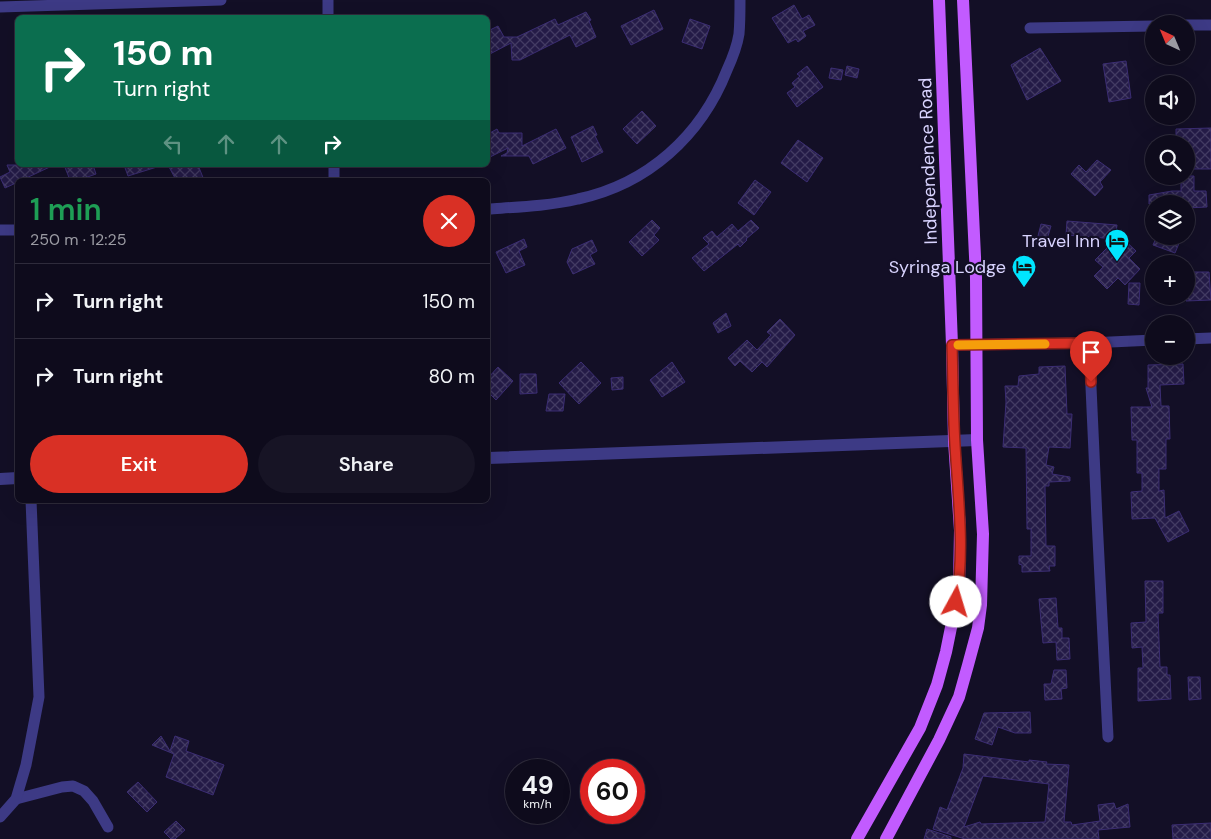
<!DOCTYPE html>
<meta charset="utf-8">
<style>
:root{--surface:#0e0b1c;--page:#171425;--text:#f1f3f6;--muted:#9b9ba3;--line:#2e2b3b;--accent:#d93025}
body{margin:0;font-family:"DM Sans",sans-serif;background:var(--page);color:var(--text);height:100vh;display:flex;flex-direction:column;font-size:19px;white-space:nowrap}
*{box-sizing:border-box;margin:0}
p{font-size:16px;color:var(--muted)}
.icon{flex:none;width:28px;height:28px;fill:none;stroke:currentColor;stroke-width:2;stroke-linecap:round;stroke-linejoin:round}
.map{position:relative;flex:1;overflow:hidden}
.drawer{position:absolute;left:15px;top:178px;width:475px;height:325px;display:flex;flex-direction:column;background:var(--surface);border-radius:8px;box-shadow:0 5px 20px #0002,0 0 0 1px var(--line)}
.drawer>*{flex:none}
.top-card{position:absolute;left:15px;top:15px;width:475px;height:152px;border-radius:8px;box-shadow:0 5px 20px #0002,0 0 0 1px var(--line);background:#0b6e4f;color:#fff;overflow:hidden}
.needle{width:32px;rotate:316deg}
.controls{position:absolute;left:1145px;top:15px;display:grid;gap:10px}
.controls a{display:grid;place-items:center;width:50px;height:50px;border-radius:50%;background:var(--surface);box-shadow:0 5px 20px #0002,0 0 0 1px var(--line);font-size:25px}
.speed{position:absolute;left:505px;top:759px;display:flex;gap:10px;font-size:25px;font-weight:700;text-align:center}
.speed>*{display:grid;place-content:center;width:65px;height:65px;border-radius:50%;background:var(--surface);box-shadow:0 5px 20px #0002,0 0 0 1px var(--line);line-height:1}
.speed small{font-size:12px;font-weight:400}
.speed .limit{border:8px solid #d22;background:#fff;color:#111}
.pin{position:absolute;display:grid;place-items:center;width:42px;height:42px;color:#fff;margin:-51px -21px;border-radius:50% 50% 50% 0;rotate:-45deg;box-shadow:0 0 5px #0007}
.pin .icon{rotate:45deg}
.me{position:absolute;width:55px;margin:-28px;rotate:6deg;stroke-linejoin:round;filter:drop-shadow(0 0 4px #0008)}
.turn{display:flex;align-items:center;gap:18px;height:105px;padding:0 15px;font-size:22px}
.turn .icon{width:65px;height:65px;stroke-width:2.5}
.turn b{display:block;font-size:35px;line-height:42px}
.lanes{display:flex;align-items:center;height:48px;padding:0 15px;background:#0003;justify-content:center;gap:25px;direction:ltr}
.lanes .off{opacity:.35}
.round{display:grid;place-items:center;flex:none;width:52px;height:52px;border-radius:26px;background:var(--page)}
.overview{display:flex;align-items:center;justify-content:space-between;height:85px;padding:0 15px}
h1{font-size:30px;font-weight:600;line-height:38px;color:#1e9e55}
.primary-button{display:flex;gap:10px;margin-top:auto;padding:10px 15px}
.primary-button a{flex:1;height:58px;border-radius:30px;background:var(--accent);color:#fff;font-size:20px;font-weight:600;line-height:58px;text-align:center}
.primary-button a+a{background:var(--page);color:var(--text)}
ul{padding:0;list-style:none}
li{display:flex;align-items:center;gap:15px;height:75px;padding:0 15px;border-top:1px solid var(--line)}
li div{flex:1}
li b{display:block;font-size:19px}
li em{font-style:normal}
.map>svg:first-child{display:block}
</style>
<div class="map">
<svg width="1211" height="839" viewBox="0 0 1211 839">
<defs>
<pattern id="building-cross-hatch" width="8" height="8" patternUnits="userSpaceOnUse" patternTransform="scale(1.25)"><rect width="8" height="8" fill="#241b47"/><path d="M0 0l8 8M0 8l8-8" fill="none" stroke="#433b63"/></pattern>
</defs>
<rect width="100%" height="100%" fill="#130f26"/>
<!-- building -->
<g fill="url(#building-cross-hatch)" stroke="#3b2d73" fill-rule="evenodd">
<path d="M794,5L802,19L809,15L815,25L803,31L806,36L798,42L796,39L788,43L772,18Z"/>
<path d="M654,10L663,29L631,45L621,26Z"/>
<path d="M586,12L591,20L589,21L596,37L576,47L570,35L520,60H512L511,43L488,55V31L498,26L504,37H517L555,19L558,25Z"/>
<path d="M690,19L710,26L702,49L682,42Z"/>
<path d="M1040,48L1061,81L1027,100L1011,65Z"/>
<path d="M1126,61L1131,98L1109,102L1103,64Z"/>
<path d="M807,66L823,87L797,107L787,93L795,87L792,83L800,76L797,74Z"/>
<path d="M847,66L859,69L857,78L845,75Z"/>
<path d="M831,68L843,70L841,80L829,78Z"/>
<path d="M642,111L656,126L637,144L623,129Z"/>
<path d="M593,126L597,135L595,136L603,152L582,162L571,137Z"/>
<path d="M1211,128V169H1186V144H1176V129Z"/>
<path d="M497,129L499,133H522V146L556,129L566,148L533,164L529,156H501L507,153L508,148L488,158V134Z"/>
<path d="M798,140L823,158L807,182L781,163Z"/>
<path d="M1097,160L1111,170L1100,182L1103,187L1095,196L1071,174L1079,165L1086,172Z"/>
<path d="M7,165H54L22,180H18V182L5,188L0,177L10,172Z"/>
<path d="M64,165H93L96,174L79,180H70Z"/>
<path d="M124,165H157V167L128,176Z"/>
<path d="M168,165H198L204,180H176Z"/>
<path d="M1181,176H1194V191H1206L1207,207L1186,208V204H1149V195L1172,191H1181Z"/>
<path d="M755,180L771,192L754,215L738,203Z"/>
<path d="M652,220L660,228L654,235L659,240L642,256L629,242Z"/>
<path d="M751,220L759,228L746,239L747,240L740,247L738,244L704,271L692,258L709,244L703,238L712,231L717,237L732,224L738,231Z"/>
<path d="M1067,221L1117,225L1116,232L1136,251L1129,258L1140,269L1125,285L1118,278L1107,289L1094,276L1103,267L1095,260L1116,239L1066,235Z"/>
<path d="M1041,224L1051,226L1045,246L1036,244Z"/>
<path d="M1157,236H1182L1175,253L1153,245Z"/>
<path d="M524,239L527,247L519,251L525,265L506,273L496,252Z"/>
<path d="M592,240L597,251L590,255L595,264L573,274L567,262L572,249Z"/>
<path d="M1191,272H1209L1211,300L1186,301V287H1191Z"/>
<path d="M1129,283H1140L1139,305L1128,304Z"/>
<path d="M726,313L731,326L718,333L713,323Z"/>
<path d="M780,319L795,335L767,367L762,362L752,372L740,361L735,366L728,358L747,340L757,350L771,335L767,332Z"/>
<path d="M581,362L601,383L579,404L559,383Z"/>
<path d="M672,362L685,382L662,397L650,380Z"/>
<path d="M1183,364L1184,384L1160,385L1161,406H1169L1170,439H1166V469H1159V491L1164,490L1165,518L1179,511L1189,531L1168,542L1155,518L1132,519L1131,492L1142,491V473H1137V440H1132L1131,407H1152L1146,388H1148V365Z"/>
<path d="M1065,366L1067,414H1072L1070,448L1049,447L1046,465L1054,467L1052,474L1070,477V481L1049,482V486H1045L1046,546H1055V566H1049L1050,571L1022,572V565L1019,564V556H1031V529H1027L1026,448L1003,447L1006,402L1005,386H1018L1019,376L1039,374V367Z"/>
<path d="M498,367L513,381L496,400L488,392V378Z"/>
<path d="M520,374H536L537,393L520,394Z"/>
<path d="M623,377V389L612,390L611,378Z"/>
<path d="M549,394H565L563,411H546Z"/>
<path d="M1145,581H1163V613H1158L1160,667H1167V675H1170L1171,699L1138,701V668H1143L1142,647L1132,648L1131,623L1146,622Z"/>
<path d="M1056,598L1058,628H1062V638H1069L1070,659L1057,660L1056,642L1043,643L1039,599Z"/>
<path d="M1054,670H1066L1067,688L1061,689L1062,699L1045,700L1044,684H1051Z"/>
<path d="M1188,677H1200L1201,699L1189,700Z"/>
<path d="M1030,712L1031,733H1015L998,727L992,745L975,739L984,713Z"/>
<path d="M161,736L170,751L175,736L189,741L186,751L224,765L213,795L166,777L174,754L152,745Z"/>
<path d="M964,754L1029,762V760L1047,762L1046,764L1069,765L1064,822H1071L1072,825L1100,821L1098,805L1114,803L1116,809L1128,804L1130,827L1098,830L1099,839H965L933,829L940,807L947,810L963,768ZM983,776L1049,784L1045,822L981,824L980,822L964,827Z"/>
<path d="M138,782L157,802L147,812L127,792Z"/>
<path d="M176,821L185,830L175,839H171L164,832Z"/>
<path d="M1211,823V839H1173L1172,825Z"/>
<path d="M927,829L951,837V839H924Z"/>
</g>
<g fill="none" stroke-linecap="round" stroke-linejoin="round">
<!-- minor -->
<g stroke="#3d3a85" stroke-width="11">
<path d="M328,0V18"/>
<path d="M0,7L221,0"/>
<path d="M1186,25H1211"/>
<path d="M1030,28L1154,26"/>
<path d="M334,165V180"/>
<path d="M488,209C518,207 549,206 578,199C648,184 701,136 727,70C732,59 737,47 739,34C740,23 740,11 740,0"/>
<path d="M0,230H18"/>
<path d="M1186,339L1211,338"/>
<path d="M1089,343L1097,519L1108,737"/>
<path d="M952,345L1089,343L1154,340"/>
<path d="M16,799L62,787L73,786L84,791L93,801L108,827"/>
<path d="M0,817L16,799L26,765L39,697L31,500"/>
</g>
<!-- tertiary -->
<g stroke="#3d3a85" stroke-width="12">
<path d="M488,458L977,440"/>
<path d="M0,479L18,478"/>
</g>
<!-- primary -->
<g stroke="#c25bff" stroke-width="12">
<path d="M857,839L920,728L937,685L946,652L959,588L960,530L954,441L952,345L939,0"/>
<path d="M886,839L939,740L959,697L968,665L978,628L981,605L983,534L977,440L976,278L963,0"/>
</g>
</g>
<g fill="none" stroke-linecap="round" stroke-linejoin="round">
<defs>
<path id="route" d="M956,602C965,552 958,496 955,445C953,412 953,379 952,345L1090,343L1091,382"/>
</defs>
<!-- route casing -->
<use href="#route" stroke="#8d1f18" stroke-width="12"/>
<!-- route -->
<use href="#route" stroke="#d93025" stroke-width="9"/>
<!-- slow -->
<path stroke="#f59e0b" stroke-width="9" d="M958,345L1045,344"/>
</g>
<!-- icons -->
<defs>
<symbol id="hotel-pin" viewBox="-11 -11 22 30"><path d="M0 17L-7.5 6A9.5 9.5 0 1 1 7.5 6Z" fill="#00e5ff" stroke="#130f26"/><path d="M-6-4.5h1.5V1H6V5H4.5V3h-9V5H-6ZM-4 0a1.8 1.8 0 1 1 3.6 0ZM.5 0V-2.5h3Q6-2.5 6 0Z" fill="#111"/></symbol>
</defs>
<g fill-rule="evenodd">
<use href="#hotel-pin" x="1103" y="227" width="28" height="38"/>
<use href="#hotel-pin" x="1010" y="253" width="28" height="38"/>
</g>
<g text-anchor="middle" stroke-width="4.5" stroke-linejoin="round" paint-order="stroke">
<!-- street labels -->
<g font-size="18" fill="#d9d4ff" stroke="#130f26">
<text transform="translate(928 161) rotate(-92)" y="6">Independence Road</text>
</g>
<!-- poi labels -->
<g font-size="18" fill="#d9d4ff" stroke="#130f26" text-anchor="end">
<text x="1100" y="247">Travel Inn</text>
<text x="1006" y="273">Syringa Lodge</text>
</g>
</g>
</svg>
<div class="controls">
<a><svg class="needle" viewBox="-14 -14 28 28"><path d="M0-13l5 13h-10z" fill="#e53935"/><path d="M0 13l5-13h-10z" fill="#9b9ba3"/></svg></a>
<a><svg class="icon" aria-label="sound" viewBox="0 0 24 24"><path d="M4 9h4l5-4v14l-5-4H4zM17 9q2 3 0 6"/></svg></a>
<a><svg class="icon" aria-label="search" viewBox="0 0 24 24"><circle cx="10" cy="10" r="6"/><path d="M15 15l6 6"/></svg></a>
<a><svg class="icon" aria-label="layers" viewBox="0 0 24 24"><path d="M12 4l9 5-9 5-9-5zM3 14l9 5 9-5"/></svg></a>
<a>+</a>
<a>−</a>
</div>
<div class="speed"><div>49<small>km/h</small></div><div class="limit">60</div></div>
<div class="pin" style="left:1091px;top:382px;background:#d93025"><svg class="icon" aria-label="arrive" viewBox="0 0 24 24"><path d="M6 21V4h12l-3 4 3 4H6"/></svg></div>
<svg class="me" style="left:956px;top:602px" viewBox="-20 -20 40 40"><circle r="19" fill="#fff"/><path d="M0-13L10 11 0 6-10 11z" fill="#d93025"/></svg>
<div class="top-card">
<div class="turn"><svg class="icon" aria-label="right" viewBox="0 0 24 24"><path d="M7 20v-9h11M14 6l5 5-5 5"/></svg><div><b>150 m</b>Turn right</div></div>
<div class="lanes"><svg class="icon off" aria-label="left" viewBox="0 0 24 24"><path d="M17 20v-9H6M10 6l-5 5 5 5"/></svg><svg class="icon off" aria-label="ahead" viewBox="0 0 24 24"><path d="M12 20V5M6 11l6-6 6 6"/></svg><svg class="icon off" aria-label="ahead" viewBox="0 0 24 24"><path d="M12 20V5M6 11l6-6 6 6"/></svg><svg class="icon" aria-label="right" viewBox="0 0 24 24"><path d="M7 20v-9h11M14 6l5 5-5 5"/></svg></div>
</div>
<section class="drawer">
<div class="overview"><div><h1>1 min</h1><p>250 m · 12:25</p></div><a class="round" style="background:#d93025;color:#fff"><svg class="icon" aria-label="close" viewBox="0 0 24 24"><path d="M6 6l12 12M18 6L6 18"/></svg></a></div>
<ul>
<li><svg class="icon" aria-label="right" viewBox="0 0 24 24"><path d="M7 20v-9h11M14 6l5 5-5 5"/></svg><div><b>Turn right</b></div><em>150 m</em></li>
<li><svg class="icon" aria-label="right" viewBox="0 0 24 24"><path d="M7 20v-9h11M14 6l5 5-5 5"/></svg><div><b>Turn right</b></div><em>80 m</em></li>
</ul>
<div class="primary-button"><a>Exit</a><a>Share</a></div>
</section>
</div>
